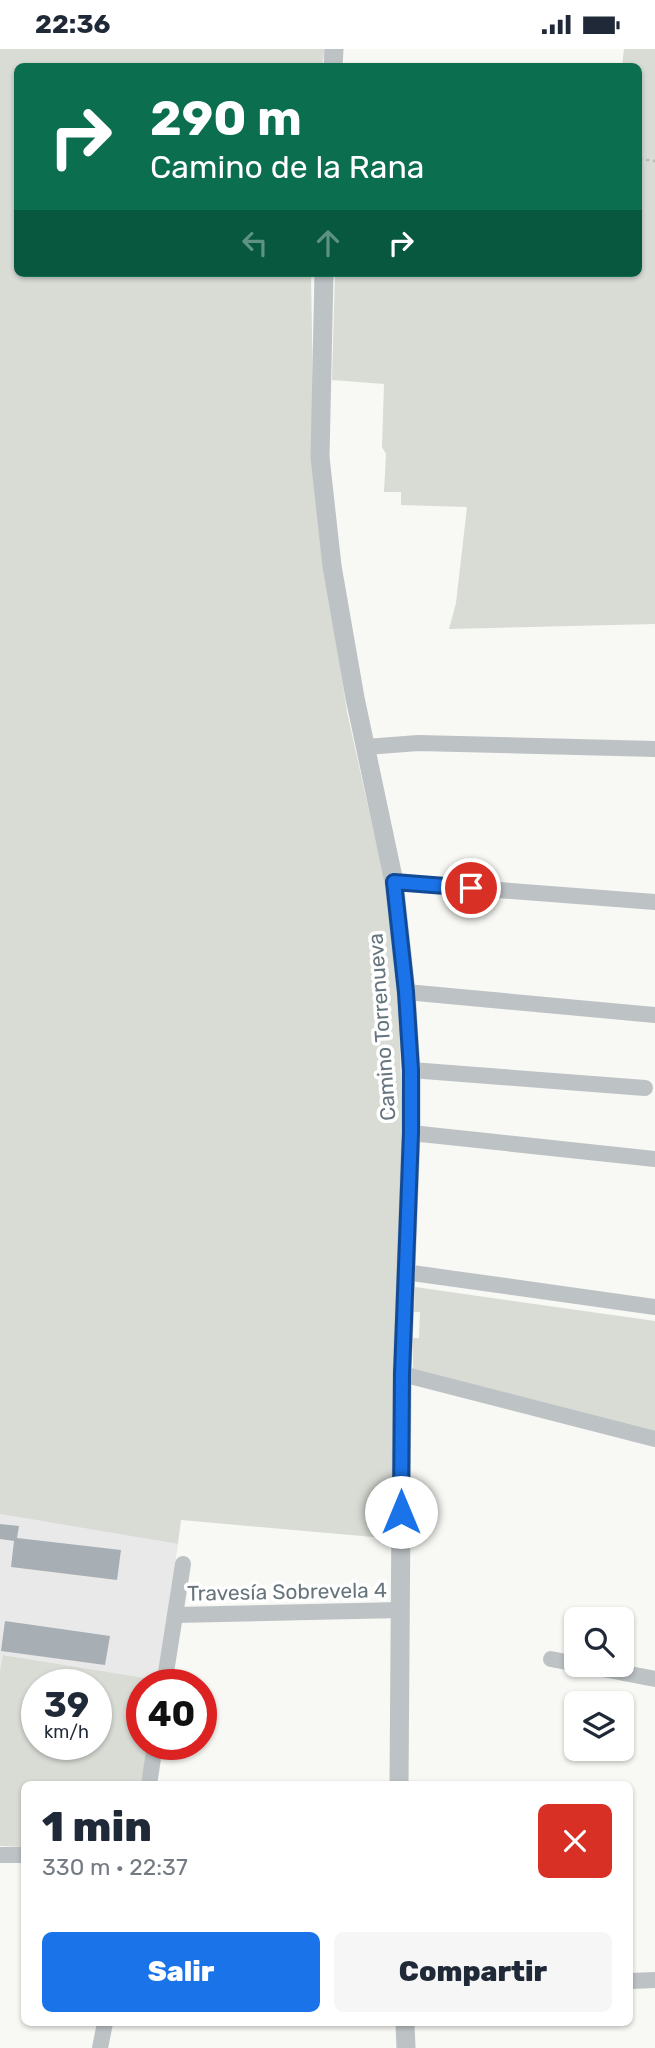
<!DOCTYPE html>
<html lang="es">
<meta charset="utf-8">
<style>
:root{--surface:#fff;--page:#f6f6f7;--text:#1f2937;--muted:#747a83;--accent:#1a73e8}
body{margin:0;font-family:Rubik,sans-serif;background:var(--page);color:var(--text);height:100vh;display:flex;flex-direction:column;font-size:26px;white-space:nowrap}
*{box-sizing:border-box;margin:0}
p{font-size:23px;color:var(--muted)}
.icon{flex:none;width:38px;height:38px;fill:none;stroke:currentColor;stroke-width:2;stroke-linecap:round;stroke-linejoin:round}
.map{position:relative;flex:1;overflow:hidden}
.sheet{position:absolute;left:21px;top:1732px;width:612px;height:245px;display:flex;flex-direction:column;background:var(--surface);border-radius:10px;box-shadow:0 2px 5px #0004}
.sheet>*{flex:none}
.banner{position:absolute;left:14px;top:14px;width:628px;height:214px;border-radius:10px;box-shadow:0 2px 5px #0004;background:#0b6e4f;color:#fff;overflow:hidden}
.tools{position:absolute;left:564px;top:1558px;display:grid;gap:14px}
.tools a{display:grid;place-items:center;width:70px;height:70px;border-radius:10px;background:var(--surface);box-shadow:0 2px 5px #0004;font-size:35px}
.speed{position:absolute;left:21px;top:1620px;display:flex;gap:14px;font-size:35px;font-weight:700;text-align:center}
.speed>*{display:grid;place-content:center;width:91px;height:91px;border-radius:50%;background:var(--surface);box-shadow:0 2px 5px #0004;line-height:1}
.speed small{font-size:18px;font-weight:400}
.speed .limit{border:10px solid #d22;background:#fff;color:#111}
.pin{position:absolute;display:grid;place-items:center;width:60px;height:60px;color:#fff;margin:-30px;border:4px solid #fff;border-radius:50%;box-shadow:0 2px 7px #0007}
.me{position:absolute;width:77px;margin:-38px;rotate:0deg;stroke-linejoin:round;filter:drop-shadow(0 0 5px #0008)}
.turn{display:flex;align-items:center;gap:24px;height:147px;padding:0 21px;font-size:32px}
.turn .icon{width:91px;height:91px;stroke-width:2.5}
.turn b{display:block;font-size:49px;line-height:60px}
.lanes{display:flex;align-items:center;height:66px;padding:0 21px;background:#0003;justify-content:center;gap:35px;direction:ltr}
.lanes .off{opacity:.35}
.round{display:grid;place-items:center;flex:none;width:74px;height:74px;border-radius:10px;background:var(--page)}
.overview{display:flex;align-items:center;justify-content:space-between;height:119px;padding:0 21px}
h1{font-size:42px;font-weight:800;line-height:52px}
.action{display:flex;gap:14px;margin-top:auto;padding:14px 21px}
.action a{flex:1;height:80px;border-radius:10px;background:var(--accent);color:#fff;font-size:28px;font-weight:800;line-height:80px;text-align:center}
.action a+a{background:var(--page);color:var(--text)}
.status{display:flex;justify-content:space-between;align-items:center;height:49px;padding:0 35px;background:var(--surface);direction:ltr}
.status svg{height:19px;fill:currentColor}
.map>svg:first-child{display:block}
</style>
<div class="status"><b>22:36</b><svg viewBox="0 0 49 12"><path d="M0 12V9h3v3zM5 12V6h3v6zM10 12V3h3v9zM15 12V0h3v12zM26 1h20v11H26zM47 4h2v5h-2z"/></svg></div>
<div class="map">
<svg width="655" height="1999" viewBox="0 0 655 1999">
<rect width="100%" height="100%" fill="#f8f8f5"/>
<!-- built -->
<path fill="#e9e9e9" d="M0,1465L178,1495L158,1631L4,1606L0,1622Z"/>
<!-- green -->
<g fill="#d8dcd5" fill-rule="evenodd">
<path d="M0,0H325L322,17L18,18V224H311L313,347L333,570L347,663L384,829L394,897L399,981L403,1076L396,1490L181,1471L178,1495L0,1465Z"/>
<path d="M624,0H655V575L449,580L456,554L467,458L401,456V443H384L386,405L382,398L384,335L332,331L335,224H639V18L622,17Z"/>
<path d="M415,1238L655,1272V1383L413,1320V1289H419L420,1263H414Z"/>
<path d="M3,1606L158,1631L157,1636H142V1696H149L144,1736H24V1798L0,1797V1622ZM37,1636H96V1696H37Z"/>
</g>
<!-- building -->
<g fill="#a7afb4">
<path d="M0,1475L19,1477L17,1489L121,1501L117,1531L11,1518L14,1492L0,1490Z"/>
<path d="M5,1572L110,1587L105,1616L1,1602Z"/>
</g>
<g fill="none" stroke-linecap="round" stroke-linejoin="round">
<!-- path -->
<path stroke="#b8bcbe" stroke-width="2.5" stroke-dasharray="3.5 3.5" stroke-linecap="butt" d="M639,110L655,112"/>
<!-- minor -->
<g stroke="#bdc2c5" stroke-width="16">
<path d="M366,698L418,694L655,700"/>
<path d="M394,833L655,853"/>
<path d="M406,943L655,966"/>
<path d="M411,1021L645,1039"/>
<path d="M411,1084L655,1110"/>
<path d="M405,1223L655,1258"/>
<path d="M402,1325L655,1390"/>
<path d="M175,1566L401,1561"/>
<path d="M551,1610L576,1615"/>
<path d="M577,1615L655,1630"/>
<path d="M164,1636L183,1515"/>
<path d="M149,1736L155,1696"/>
<path d="M0,1806H24"/>
<path d="M630,1932L655,1931"/>
<path d="M100,1999L105,1974"/>
</g>
<!-- tertiary -->
<g stroke="#bdc2c5" stroke-width="19">
<path d="M333,18L334,0"/>
<path d="M324,224L320,408L332,517L355,649L394,833L406,943L411,1021V1084L402,1325L399,1736"/>
<path d="M405,1974L406,1999"/>
</g>
</g>
<g fill="none" stroke-linecap="round" stroke-linejoin="round">
<defs>
<path id="route" d="M401,1463L402,1325L411,1084V1021L406,943L394,833L471,839"/>
</defs>
<!-- route casing -->
<use href="#route" stroke="#114b97" stroke-width="18"/>
<!-- route -->
<use href="#route" stroke="#1a73e8" stroke-width="12"/>
</g>
<g text-anchor="middle" stroke-width="7" stroke-linejoin="round" paint-order="stroke">
<!-- street labels -->
<g font-size="21" fill="#66757d" stroke="#fff">
<text transform="translate(382 978) rotate(-94)" y="7">Camino Torrenueva</text>
<text transform="translate(287 1543) rotate(-1)" y="7">Travesía Sobrevela 4</text>
</g>
</g>
</svg>
<div class="tools">
<a><svg class="icon" aria-label="search" viewBox="0 0 24 24"><circle cx="10" cy="10" r="6"/><path d="M15 15l6 6"/></svg></a>
<a><svg class="icon" aria-label="layers" viewBox="0 0 24 24"><path d="M12 4l9 5-9 5-9-5zM3 14l9 5 9-5"/></svg></a>
</div>
<div class="speed"><div>39<small>km/h</small></div><div class="limit">40</div></div>
<div class="pin" style="left:471px;top:839px;background:#d93025"><svg class="icon" aria-label="arrive" viewBox="0 0 24 24"><path d="M6 21V4h12l-3 4 3 4H6"/></svg></div>
<svg class="me" style="left:401px;top:1463px" viewBox="-20 -20 40 40"><circle r="19" fill="#fff"/><path d="M0-13L10 11 0 6-10 11z" fill="#1a73e8"/></svg>
<div class="banner">
<div class="turn"><svg class="icon" aria-label="right" viewBox="0 0 24 24"><path d="M7 20v-9h11M14 6l5 5-5 5"/></svg><div><b>290 m</b>Camino de la Rana</div></div>
<div class="lanes"><svg class="icon off" aria-label="left" viewBox="0 0 24 24"><path d="M17 20v-9H6M10 6l-5 5 5 5"/></svg><svg class="icon off" aria-label="ahead" viewBox="0 0 24 24"><path d="M12 20V5M6 11l6-6 6 6"/></svg><svg class="icon" aria-label="right" viewBox="0 0 24 24"><path d="M7 20v-9h11M14 6l5 5-5 5"/></svg></div>
</div>
<section class="sheet">
<div class="overview"><div><h1>1 min</h1><p>330 m · 22:37</p></div><a class="round" style="background:#d93025;color:#fff"><svg class="icon" aria-label="close" viewBox="0 0 24 24"><path d="M6 6l12 12M18 6L6 18"/></svg></a></div>
<div class="action"><a>Salir</a><a>Compartir</a></div>
</section>
</div>
